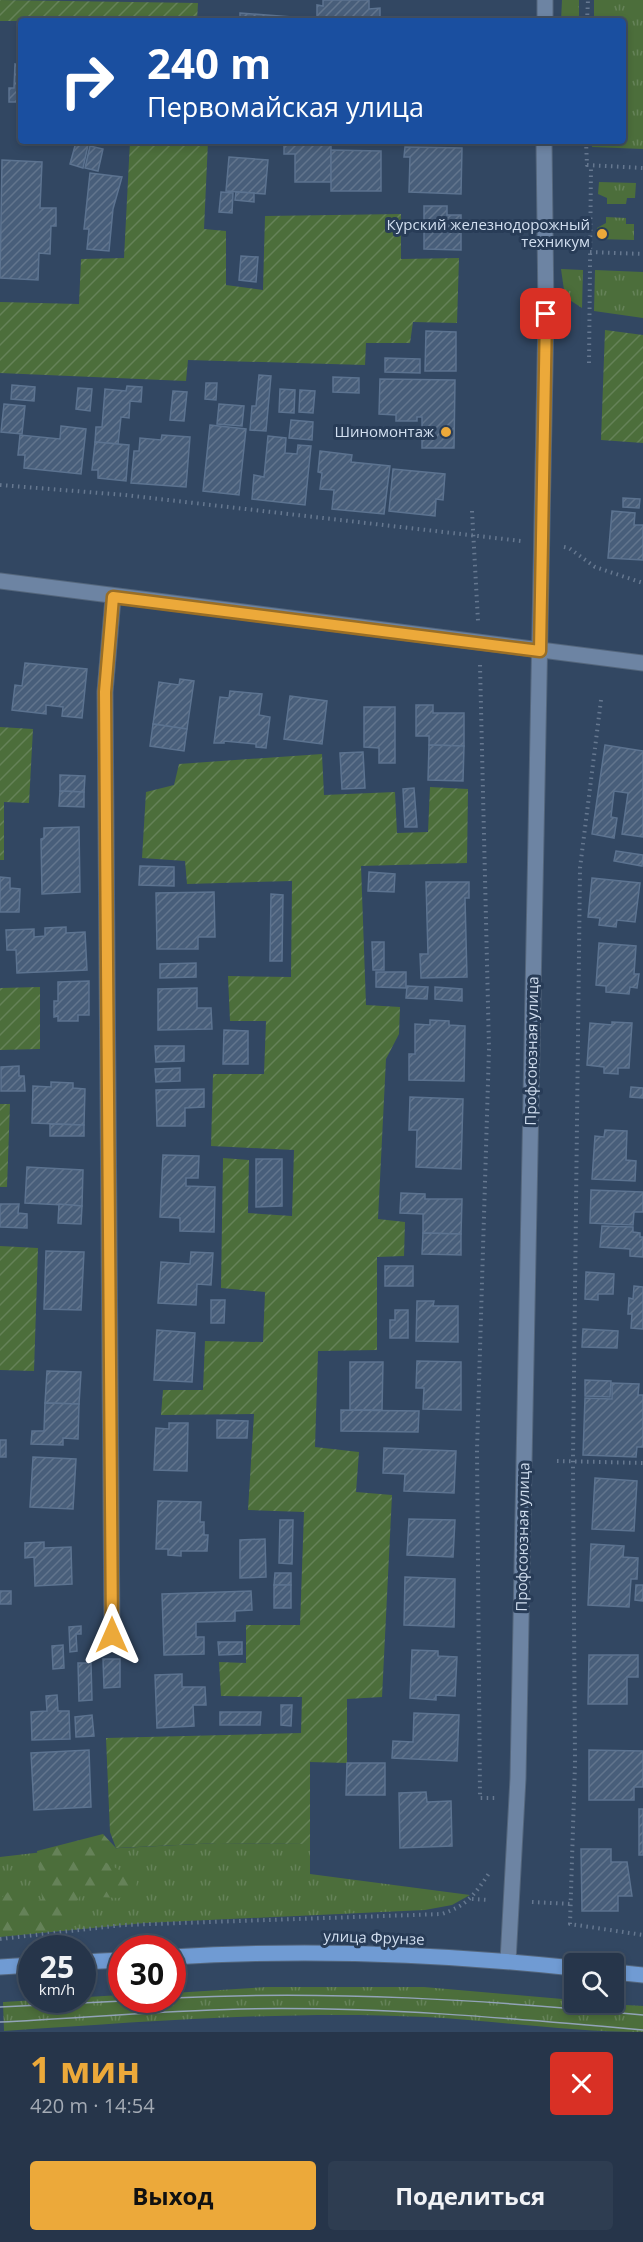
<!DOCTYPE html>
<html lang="ru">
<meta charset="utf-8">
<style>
:root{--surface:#26354a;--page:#2e3d51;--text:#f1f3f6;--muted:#a4abb5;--line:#425062;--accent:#eca93a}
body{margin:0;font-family:"Open Sans",sans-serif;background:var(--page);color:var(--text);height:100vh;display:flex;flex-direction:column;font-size:22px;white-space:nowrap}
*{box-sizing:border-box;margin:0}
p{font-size:20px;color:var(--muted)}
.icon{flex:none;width:33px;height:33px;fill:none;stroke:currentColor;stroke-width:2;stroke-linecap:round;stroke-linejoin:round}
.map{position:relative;height:2032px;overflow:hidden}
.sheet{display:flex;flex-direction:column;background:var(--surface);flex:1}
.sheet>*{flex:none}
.guide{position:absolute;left:18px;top:18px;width:608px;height:126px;border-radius:6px;box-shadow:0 3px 9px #0003,0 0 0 2px var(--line);background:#1a4fa0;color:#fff;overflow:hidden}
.fabs{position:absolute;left:564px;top:1953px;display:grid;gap:12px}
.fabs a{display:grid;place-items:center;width:60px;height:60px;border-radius:6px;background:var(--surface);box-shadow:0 3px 9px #0003,0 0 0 2px var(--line);font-size:30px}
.speed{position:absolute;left:18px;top:1935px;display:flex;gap:12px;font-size:30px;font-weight:700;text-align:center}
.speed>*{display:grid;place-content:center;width:78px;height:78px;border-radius:50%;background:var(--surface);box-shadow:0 3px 9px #0003,0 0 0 2px var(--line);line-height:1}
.speed small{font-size:15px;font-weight:400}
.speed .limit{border:9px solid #d22;background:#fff;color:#111}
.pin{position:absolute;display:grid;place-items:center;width:51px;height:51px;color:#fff;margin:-26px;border-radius:12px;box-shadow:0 3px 9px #0006}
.me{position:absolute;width:66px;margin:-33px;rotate:0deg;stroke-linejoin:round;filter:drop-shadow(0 0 4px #0008)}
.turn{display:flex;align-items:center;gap:21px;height:126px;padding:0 30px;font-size:27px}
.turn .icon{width:78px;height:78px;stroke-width:2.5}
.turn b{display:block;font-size:42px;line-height:51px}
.round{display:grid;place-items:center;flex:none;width:63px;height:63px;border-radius:6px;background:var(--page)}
.summary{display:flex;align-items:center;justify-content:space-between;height:102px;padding:0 30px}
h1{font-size:36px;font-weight:700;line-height:45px;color:var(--accent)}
.button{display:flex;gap:12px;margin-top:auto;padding:12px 30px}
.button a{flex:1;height:69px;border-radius:6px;background:var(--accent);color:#111;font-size:24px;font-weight:700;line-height:69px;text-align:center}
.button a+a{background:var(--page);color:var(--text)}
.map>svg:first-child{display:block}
</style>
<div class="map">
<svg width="643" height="2032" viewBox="0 0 643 2032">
<defs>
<pattern id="grass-tufts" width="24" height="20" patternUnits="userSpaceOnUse" patternTransform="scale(1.5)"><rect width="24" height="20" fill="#4c6e3b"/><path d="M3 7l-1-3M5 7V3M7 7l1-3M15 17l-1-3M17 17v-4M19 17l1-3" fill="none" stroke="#658258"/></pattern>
<pattern id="forest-firs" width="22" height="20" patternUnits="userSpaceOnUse" patternTransform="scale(1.5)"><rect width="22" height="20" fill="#4c6e3b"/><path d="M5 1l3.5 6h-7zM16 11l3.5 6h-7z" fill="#658258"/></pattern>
<pattern id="garden-furrows" width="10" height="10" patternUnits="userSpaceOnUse" patternTransform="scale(1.5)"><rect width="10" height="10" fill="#4c6e3b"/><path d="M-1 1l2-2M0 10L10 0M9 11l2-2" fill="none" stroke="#658258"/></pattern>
<pattern id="building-hatch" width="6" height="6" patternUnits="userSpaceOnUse" patternTransform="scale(1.5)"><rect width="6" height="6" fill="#485e7a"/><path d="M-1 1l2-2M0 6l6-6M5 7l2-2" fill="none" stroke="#62758d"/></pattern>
</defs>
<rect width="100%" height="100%" fill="#324762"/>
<!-- grass -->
<g fill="url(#grass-tufts)">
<path d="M562,0H579V21H561Z"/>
<path d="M594,0H643V149L592,147V141H622V21H594Z"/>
<path d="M599,182L636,183L635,198H627L626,204H607V198L598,194Z"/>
<path d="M606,217L626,218V224H634V240L597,239V228L606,223Z"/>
<path d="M561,269L583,270L582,308L565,297Z"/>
<path d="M595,270L643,272V318L594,311Z"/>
<path d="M217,1843L310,1844V1874L470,1895L452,1905L425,1910L145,1923L0,1937V1857L43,1852Z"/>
<path d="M267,1987H424L574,2000V2002L643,2006V2032C570,2032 499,2021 426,2017C286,2010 144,2022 4,2031L3,2002L121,1995L122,2000H172L173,1993Z"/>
</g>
<!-- forest -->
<path fill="url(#forest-firs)" d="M103,1834L116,1848L105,1862L137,1880L136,1889L119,1898L80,1896L60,1930L5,1933L0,1927V1899L15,1886L34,1903L42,1899L37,1851Z"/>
<!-- garden -->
<g fill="url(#garden-furrows)">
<path d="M0,0L198,3L197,21H0Z"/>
<path d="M130,141H208L204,229L226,231V285L263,290L265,216L401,214V259L459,258L457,323L413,322L410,343H366L365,365L188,360L186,381L0,373V302L79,304L81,259L124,258Z"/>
<path d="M605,330L643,335V443L601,440Z"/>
<path d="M0,727L33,729L29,803L4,802V860H0Z"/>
<path d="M322,754L324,795L395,792L397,833L428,832L430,787L468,789L467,863L361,866L366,1005L400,1007L399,1034L386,1059L378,1219L405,1222L404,1256L377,1257V1350L318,1351L315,1447L359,1452L356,1492L392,1495L382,1697L347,1699V1763L310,1762V1844L217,1843L116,1848L110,1832L106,1738L301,1733L302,1697L221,1696L219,1662L246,1663V1625H300L304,1512L248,1510L254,1414L161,1415L163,1390H203L205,1341L263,1342L265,1292L221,1288L223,1158L249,1160L248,1213L292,1216L294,1150L211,1146L213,1074H264L266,1021H230L228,976L291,977L292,881L187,884L185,861L142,858L146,792L174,785L179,764Z"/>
<path d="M40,987V1049L0,1050V988Z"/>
<path d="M0,1104H10L7,1187H0Z"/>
<path d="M0,1246L38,1248L34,1371L0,1370Z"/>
</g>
<!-- building -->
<g fill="url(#building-hatch)" stroke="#5c7390" stroke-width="1.5">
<path d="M323,0H369V9L380,8V21H317V5L323,6Z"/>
<path d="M240,13L292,17V21H240Z"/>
<path d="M15,64L21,65V102H9V88H14Z"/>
<path d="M284,141H331V182H295V154H284Z"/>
<path d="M76,142L88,145L83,168L70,164Z"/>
<path d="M90,146L103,149L98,171L85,168Z"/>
<path d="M405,147L462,148L461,194L409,192L410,157H404Z"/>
<path d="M331,150L381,151V191H331Z"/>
<path d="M229,157L268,160L265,194L226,191Z"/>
<path d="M2,160L42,162L40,208H56V226H51L50,254L39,253L38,280L0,278Z"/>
<path d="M90,173L122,177L113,209L109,251L87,249L89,229H84Z"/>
<path d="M221,192L233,193L232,213L219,212Z"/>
<path d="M236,192L254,193V202L235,200Z"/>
<path d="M424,206H447V215H461V250L424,249Z"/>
<path d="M241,256L258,257L256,282L239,280Z"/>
<path d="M426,331L456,332V371H425Z"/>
<path d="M385,358L420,359V373L385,372Z"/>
<path d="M259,375L271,376L266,431L250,430L252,406H256Z"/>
<path d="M333,377L359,378V393L333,392Z"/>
<path d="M380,379L455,380L454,448H422V417H417V421H396V415L379,414Z"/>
<path d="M206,383H217L216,400L205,399Z"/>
<path d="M12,385L35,387L34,401L11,399Z"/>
<path d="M127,386L142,387L141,402L130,401L129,418L121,417L118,444L95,442L96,427H102L105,389L126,391Z"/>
<path d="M78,388L92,389L90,411L76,409Z"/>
<path d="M280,389L295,390L294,413L279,412Z"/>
<path d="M300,390L315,391L313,413L299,412Z"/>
<path d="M173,391L187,392L184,421L170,420Z"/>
<path d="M4,404L25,406L22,434L1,432Z"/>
<path d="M219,404L244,406L242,426L217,424Z"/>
<path d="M291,420L313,422L312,440L289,438Z"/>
<path d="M210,425L246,429L239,495L203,491Z"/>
<path d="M61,426L86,429L81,474L24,468L25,455H18L20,435L60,439Z"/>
<path d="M162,435L190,437L186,487L131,483L134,451H139L140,438L161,440Z"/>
<path d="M268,436L286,438L285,453L297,454L298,445L311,446L305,505L252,499L254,475L264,477Z"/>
<path d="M95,442L129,445L126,481L98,478V470H92Z"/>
<path d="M320,451L352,455L351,462L390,466L384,514L332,509L334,490L320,489L322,473L318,472Z"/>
<path d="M393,469L445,474L443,500L436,499L435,516L389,511Z"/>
<path d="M623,498L640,499L639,508L623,507Z"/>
<path d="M612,511L635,513L634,525H643V560L608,558Z"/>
<path d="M25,663L87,669L82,718L62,716L63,707L46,705V714L12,710L15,685L22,686Z"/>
<path d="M180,679L194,681L187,729L153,724L159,682L179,685Z"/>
<path d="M230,691L262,694L259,715L270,717L266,748L256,747V744L224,741V743H214L220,697L229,698Z"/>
<path d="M290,696L327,701L322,744L284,739Z"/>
<path d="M416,705H433V713H464V746L429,745V736H416Z"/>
<path d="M364,707H395V763H379V748L364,747Z"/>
<path d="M153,724L187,729L184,751L150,746Z"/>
<path d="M429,745L464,746L463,781L428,780Z"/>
<path d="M605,745L643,751V837L622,834L628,793L614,791L611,817L617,818L614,838L592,834Z"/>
<path d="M363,752L365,788L342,789L340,753Z"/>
<path d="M60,775L85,776L84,792L60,791Z"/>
<path d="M414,788L417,827H405L403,789Z"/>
<path d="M60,791L84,792V807L59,806Z"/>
<path d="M79,827L80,892L42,894L41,839L44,838V828Z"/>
<path d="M616,851L643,855L642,866L614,861Z"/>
<path d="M140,866L174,867V886L139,885Z"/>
<path d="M369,872L395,874L394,892L368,891Z"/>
<path d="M0,877L10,878V888L20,889L19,912H0Z"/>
<path d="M592,878L640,883L635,922L617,920L616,927L599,925L600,918L588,917Z"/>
<path d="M426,882H469V898H465L467,977L421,978L420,954H428Z"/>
<path d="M214,892L215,937H198V949H157L156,893Z"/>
<path d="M271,894L283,895L282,961H270Z"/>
<path d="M66,927V933L85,932L87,970L17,973L16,950H7L6,930L34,929V937L45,936V928Z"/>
<path d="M372,942H384V970H373Z"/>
<path d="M599,943L636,946L634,974H639L637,988L630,987L629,994L606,992V986L596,985Z"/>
<path d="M196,963V977L160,978V964Z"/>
<path d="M376,972H406V988L376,987Z"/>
<path d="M89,981V1015H78V1021H58V1016L54,1017V1001H58V982Z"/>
<path d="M407,986L428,987L427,999L406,998Z"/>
<path d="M435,987L462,989V1001L435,999Z"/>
<path d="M197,988V1008H211L212,1029L158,1030V989Z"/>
<path d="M430,1020L449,1021V1025L465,1026L464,1081L409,1080V1054H415V1024L430,1025Z"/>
<path d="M612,1022L632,1023L629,1068H618V1074L604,1073V1067L587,1065L590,1023L612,1025Z"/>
<path d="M224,1030L248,1031V1064H223Z"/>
<path d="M155,1046H184V1061L156,1062Z"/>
<path d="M19,1066V1076H24L25,1091H1V1067Z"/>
<path d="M180,1068V1081L156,1082L155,1069Z"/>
<path d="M51,1082L73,1083V1088L85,1089L84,1125L32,1123L33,1086L51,1087Z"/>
<path d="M631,1087L643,1088V1098L630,1097Z"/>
<path d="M204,1089V1107L185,1108V1126H157L156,1090Z"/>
<path d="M410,1097L463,1099L461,1169L416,1167L417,1130H409Z"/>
<path d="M50,1124L84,1125V1136H50Z"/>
<path d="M605,1130L627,1131L626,1160L636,1161L635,1181L592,1179L595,1136L604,1137Z"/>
<path d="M163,1155L199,1156L198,1178H186V1186L215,1187L214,1232L180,1231V1218L160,1217Z"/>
<path d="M256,1159H282V1206L256,1207Z"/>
<path d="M27,1167L83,1170L82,1206L25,1203Z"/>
<path d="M591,1190L643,1192V1212H634L633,1225L590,1223Z"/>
<path d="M401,1193L425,1194V1199H462L461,1234L423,1233V1214L400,1213Z"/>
<path d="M0,1204H19L18,1213L27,1214V1228L0,1227Z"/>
<path d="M59,1204L82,1206L81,1224L58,1223Z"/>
<path d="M602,1226L633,1227V1232L640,1233V1237H643V1257L630,1256V1249L600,1247Z"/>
<path d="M423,1233L461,1234V1255L422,1254Z"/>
<path d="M46,1251L84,1252L81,1310L44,1309Z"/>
<path d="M191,1252L213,1253L211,1285L197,1284L196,1305L158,1303L161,1262L190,1264Z"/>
<rect x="385" y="1266" width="28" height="20"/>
<path d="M586,1272L614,1274L613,1294H598V1300L585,1299Z"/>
<path d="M634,1286L643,1287V1329L631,1328L632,1314H628L629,1298L633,1299Z"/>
<path d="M211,1300H225L224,1323H211Z"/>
<path d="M417,1301H434L433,1306H458V1342L416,1341Z"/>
<path d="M395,1310H408V1338H390V1320H395Z"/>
<path d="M583,1329L618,1331L617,1348L582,1347Z"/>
<path d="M157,1330L195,1333L192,1382L154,1380Z"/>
<path d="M417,1361L461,1362V1410L423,1409L424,1388H416Z"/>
<path d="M350,1362H383L382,1410H350Z"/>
<path d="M47,1371L81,1372L79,1404L45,1403Z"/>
<path d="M585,1380L611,1381L610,1397L585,1396Z"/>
<path d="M612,1383L639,1384L638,1395H643V1447H637L636,1457L583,1455L585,1398L612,1399Z"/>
<path d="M45,1403L79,1404L78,1439L63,1438V1445L31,1444L32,1431H44Z"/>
<path d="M341,1410L419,1411L418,1432L341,1431Z"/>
<path d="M217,1420L248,1421L247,1438H217Z"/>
<path d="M169,1423H188L187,1471L154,1470L156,1428L169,1429Z"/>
<rect x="0" y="1440" width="6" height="17"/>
<path d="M384,1448L456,1451L454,1493L404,1491L405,1474L383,1473Z"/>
<path d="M33,1457L76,1459L73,1509L30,1507Z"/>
<path d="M595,1478L637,1481L634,1531L592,1529Z"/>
<path d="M158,1501L201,1502L200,1522H204V1535H208L207,1551H181V1556L168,1555V1549H156Z"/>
<path d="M409,1519L455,1520L453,1557L407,1555Z"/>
<path d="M280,1520H293L292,1564L279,1563Z"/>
<path d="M265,1539L266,1577L240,1578V1540Z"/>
<path d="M44,1542V1548L71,1547L72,1584L35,1586L34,1557L25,1558V1543Z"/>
<path d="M591,1544L624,1546L623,1557L638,1558L637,1579H631L629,1607L588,1605Z"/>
<path d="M275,1573H291V1585H274Z"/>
<path d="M405,1577L455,1579L454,1627L404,1625Z"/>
<rect x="274" y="1585" width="17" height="23"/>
<path d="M636,1585H643V1601L635,1600Z"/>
<rect x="0" y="1591" width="11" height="13"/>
<path d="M251,1591L252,1610L235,1611V1621L196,1622V1637H204V1654L164,1655L162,1594Z"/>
<path d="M81,1626V1634H76L77,1651L70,1652L69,1627Z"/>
<path d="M218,1642H242V1654L219,1655Z"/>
<path d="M63,1645L64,1668L53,1669L52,1646Z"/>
<path d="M412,1650L438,1651V1656L457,1657L455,1696L436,1695V1700L410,1698Z"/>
<path d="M589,1655H638V1677H627V1704H588Z"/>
<path d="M103,1659H120V1687L104,1688Z"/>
<path d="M78,1663H91L92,1700L79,1701Z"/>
<path d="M182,1674V1687H205L206,1705H193L194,1726L157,1728L155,1675Z"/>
<path d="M57,1695L58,1711H69L70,1739L32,1740L31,1712L47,1711L46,1696Z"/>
<path d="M281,1705H292L291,1726L281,1725Z"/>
<path d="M220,1712H261L260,1725H220Z"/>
<path d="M414,1713L459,1715L457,1761L392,1758L393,1741L413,1742Z"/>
<path d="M92,1715L94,1736L76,1737L75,1717Z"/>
<path d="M89,1750L91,1807L34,1810L31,1753Z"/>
<path d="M589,1750L643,1751V1787H634V1800H589Z"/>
<path d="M347,1763H385V1795H346Z"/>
<path d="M426,1792L427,1802L451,1801L452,1846L400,1848L399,1793Z"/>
<rect x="639" y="1809" width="4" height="46"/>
<path d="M581,1849H611V1862H627L632,1896H618V1911H582Z"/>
</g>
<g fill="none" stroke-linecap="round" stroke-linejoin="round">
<defs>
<g id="street">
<path d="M545,0V21"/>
<path d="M0,581L643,663"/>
<path d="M112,1635L105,692L113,598"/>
<path d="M508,1961L518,1778L546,314L544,141"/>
</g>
<g id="primary">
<path d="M172,1957C304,1949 444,1954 574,1968"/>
<path d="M82,1962L122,1960"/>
<path d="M0,1967L32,1965"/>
<path d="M614,1972L643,1975"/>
</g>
</defs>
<!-- street casing -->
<use href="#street" stroke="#54667c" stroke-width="17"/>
<!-- primary casing -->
<use href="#primary" stroke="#54667c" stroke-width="17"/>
<!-- path -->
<g stroke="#667890" stroke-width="4" stroke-dasharray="1.5 4.5" stroke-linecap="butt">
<path d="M587,21L588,0"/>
<path d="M586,141L587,165L643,168"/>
<path d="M590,252L643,254"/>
<path d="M589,363L591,165"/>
<path d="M0,485L125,495L521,541"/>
<path d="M472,511L478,621"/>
<path d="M564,547L569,548L595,567L643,583"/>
<path d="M480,665L489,1048L477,1450L480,1798H495"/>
<path d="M601,700L580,868L573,1461L575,1764L570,1924L643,1935"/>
<path d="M557,1461L643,1463"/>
<path d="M472,1899L489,1900"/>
<path d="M532,1902L571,1904"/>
<path d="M0,1939L123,1925L442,1914C468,1905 474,1895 490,1872"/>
</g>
<!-- street -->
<use href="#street" stroke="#6d84a3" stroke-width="15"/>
<!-- primary -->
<use href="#primary" stroke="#709bd3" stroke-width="15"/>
<!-- tram -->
<g stroke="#92a3b8" stroke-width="1.5">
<path d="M172,1998C330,1990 486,2000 643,2015"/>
<path d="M0,2007L143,2000"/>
<path d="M0,2022C80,2018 160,2011 240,2009C374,2006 509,2018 643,2030"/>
</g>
</g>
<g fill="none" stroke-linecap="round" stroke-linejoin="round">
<defs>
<path id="route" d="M112,1635L105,692L113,597L540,651L546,314"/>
</defs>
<!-- route casing -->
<use href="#route" stroke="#996e26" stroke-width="15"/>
<!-- route -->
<use href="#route" stroke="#eca93a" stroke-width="10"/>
</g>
<!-- markers -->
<g fill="#eca93a" stroke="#283c57" stroke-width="2">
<circle cx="602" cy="234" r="6"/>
<circle cx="446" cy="432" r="6"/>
</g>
<g text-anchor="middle" stroke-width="6" stroke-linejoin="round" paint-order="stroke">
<!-- poi labels -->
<g font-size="15" fill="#d2dff0" stroke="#283c57" text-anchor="end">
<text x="590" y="230">Курский железнодорожный<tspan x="590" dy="17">техникум</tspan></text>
<text x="434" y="437">Шиномонтаж</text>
</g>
<!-- street labels -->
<g font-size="15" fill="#d2dff0" stroke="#283c57">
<text transform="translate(532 1051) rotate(-89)" y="5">Профсоюзная улица</text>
<text transform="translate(523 1537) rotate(-89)" y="5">Профсоюзная улица</text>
<text transform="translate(374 1938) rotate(2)" y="5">улица Фрунзе</text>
</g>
</g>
</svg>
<div class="fabs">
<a><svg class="icon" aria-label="search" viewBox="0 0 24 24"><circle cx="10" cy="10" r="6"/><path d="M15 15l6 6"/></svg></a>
</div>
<div class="speed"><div>25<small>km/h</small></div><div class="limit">30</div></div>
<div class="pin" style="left:546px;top:314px;background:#d93025"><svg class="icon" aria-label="arrive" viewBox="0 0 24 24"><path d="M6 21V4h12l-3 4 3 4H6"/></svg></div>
<svg class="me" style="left:112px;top:1635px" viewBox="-20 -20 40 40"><path d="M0-17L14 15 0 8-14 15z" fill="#eca93a" stroke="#fff" stroke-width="4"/></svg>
<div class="guide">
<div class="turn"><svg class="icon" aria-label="right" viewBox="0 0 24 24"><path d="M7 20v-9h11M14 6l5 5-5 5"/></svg><div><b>240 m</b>Первомайская улица</div></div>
</div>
</div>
<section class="sheet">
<div class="summary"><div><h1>1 мин</h1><p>420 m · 14:54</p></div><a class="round" style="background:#d93025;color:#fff"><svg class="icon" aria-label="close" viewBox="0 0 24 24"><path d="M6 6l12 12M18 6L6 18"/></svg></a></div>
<div class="button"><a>Выход</a><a>Поделиться</a></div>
</section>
